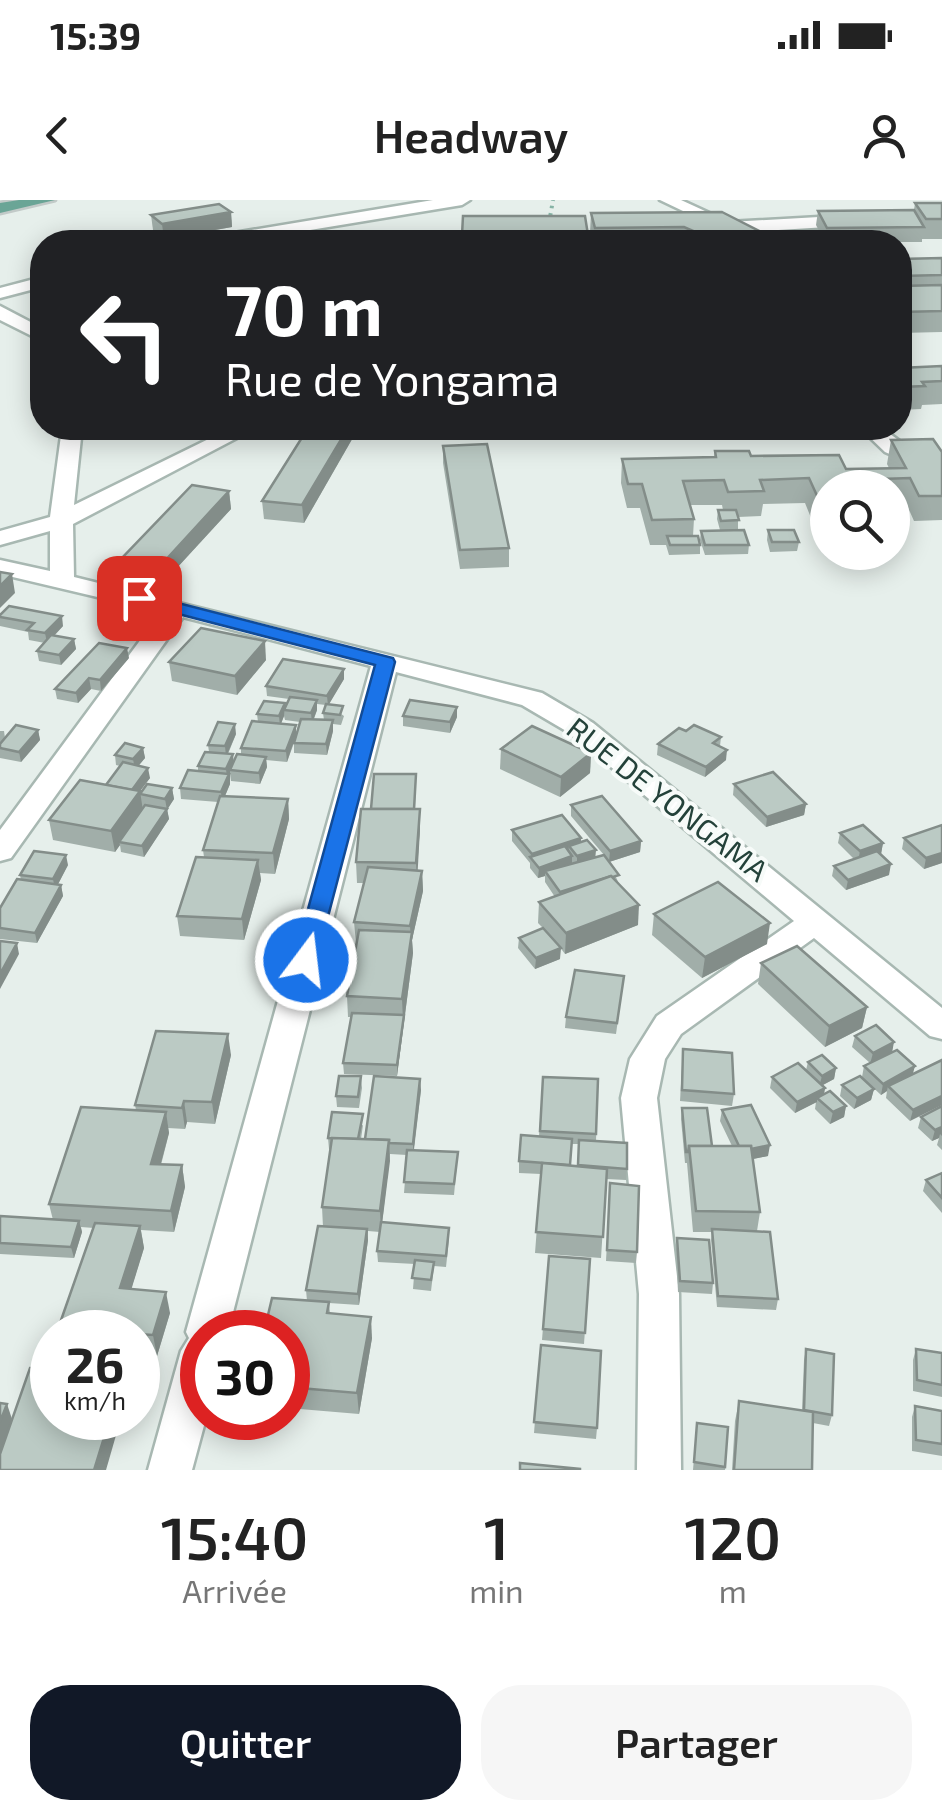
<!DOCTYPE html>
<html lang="fr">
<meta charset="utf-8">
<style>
:root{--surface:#fff;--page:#f6f6f6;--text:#222;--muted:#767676;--accent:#111827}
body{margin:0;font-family:"Exo 2",sans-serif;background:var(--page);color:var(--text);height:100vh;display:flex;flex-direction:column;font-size:38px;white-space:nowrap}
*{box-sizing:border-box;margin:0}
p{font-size:32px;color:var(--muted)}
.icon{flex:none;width:55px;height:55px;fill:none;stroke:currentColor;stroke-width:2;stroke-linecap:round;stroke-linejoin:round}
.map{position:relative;height:1270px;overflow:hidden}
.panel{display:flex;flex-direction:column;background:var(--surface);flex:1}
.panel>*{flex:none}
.top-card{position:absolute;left:30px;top:30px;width:882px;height:210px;border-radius:40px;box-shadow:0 5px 25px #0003;background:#202124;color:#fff;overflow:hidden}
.buttons{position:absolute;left:810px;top:270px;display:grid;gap:20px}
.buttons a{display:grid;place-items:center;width:100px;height:100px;border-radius:50%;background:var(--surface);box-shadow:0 5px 25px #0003;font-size:50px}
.speed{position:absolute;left:30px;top:1110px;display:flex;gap:20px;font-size:50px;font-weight:700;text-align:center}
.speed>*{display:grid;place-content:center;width:130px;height:130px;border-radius:50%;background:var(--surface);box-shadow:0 5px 25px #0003;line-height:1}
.speed small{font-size:25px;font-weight:400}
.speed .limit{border:15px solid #d22;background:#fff;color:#111}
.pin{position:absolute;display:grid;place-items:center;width:85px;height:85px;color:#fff;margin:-42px;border-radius:20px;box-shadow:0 5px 15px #0006}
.me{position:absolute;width:110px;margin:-55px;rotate:15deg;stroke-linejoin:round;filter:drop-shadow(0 0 8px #0008)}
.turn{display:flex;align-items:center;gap:35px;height:210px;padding:0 30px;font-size:45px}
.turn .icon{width:130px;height:130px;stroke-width:2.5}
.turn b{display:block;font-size:70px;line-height:85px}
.eta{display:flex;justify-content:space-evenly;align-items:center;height:170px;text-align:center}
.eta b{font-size:60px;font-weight:600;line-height:70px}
.button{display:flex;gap:20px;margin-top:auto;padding:20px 30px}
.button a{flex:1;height:115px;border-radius:40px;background:var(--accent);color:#fff;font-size:40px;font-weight:600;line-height:115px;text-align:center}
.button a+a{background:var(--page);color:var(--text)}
.status{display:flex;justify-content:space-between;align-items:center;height:70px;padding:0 50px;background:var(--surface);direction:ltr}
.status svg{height:28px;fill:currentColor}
header{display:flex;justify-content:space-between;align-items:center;height:130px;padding:0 30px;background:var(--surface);font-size:45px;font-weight:600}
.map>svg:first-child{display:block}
</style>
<div class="status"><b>15:39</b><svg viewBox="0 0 49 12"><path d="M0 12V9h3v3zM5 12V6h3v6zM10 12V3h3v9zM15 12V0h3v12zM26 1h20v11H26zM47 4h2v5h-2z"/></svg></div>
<header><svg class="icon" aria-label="back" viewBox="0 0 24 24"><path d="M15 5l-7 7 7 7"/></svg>Headway<svg class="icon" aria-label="person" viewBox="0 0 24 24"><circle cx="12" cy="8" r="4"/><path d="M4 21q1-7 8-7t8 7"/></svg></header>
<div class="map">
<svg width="942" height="1270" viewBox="0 0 942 1270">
<rect width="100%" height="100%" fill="#e6efeb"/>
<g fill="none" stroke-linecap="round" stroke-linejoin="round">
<defs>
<g id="minor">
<path d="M433,0H470L462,5L237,42H202L210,37Z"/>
<path d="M660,0H681L729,22L942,10V20L729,33Z"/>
<path d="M42,77V87L0,98V88Z"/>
<path d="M0,106L42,128V141L0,120Z"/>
<path d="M62,228H82L74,305L231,228H256L73,324L74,377L542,493L593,523L942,808V839L930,836L814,738L681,834L665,859L657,898L679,1094L681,1270H637L639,1094L621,898L630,859L657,816L794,721L573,535L522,505L396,472L228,1132H202V1218H206L192,1270H148L181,1151L189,1138L186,1132L371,466L183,417L11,658L0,661V630L161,412L0,374V360L50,371V331L0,345V331L50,317Z"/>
<path d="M548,228H687L677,234H558Z"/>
<path d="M860,228H882L901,242L942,262V277L885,252Z"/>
</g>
<path id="primary" d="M19,0H55L0,13V3Z"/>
</defs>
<!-- minor casing -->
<use href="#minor" stroke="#a8b8b2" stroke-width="5"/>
<!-- primary casing -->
<use href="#primary" stroke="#c2cac8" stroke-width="5"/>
<!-- path -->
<path stroke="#86b3a5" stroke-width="4" stroke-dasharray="2.5 5" stroke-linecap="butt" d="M549,23L553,0"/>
<!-- minor -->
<use href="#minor" fill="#fff" fill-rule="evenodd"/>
<!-- primary -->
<use href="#primary" fill="#6aa596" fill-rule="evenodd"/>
</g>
<!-- wall -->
<g fill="#a1aea9" fill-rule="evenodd">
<path d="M915,3H942V39H922V42H825L816,25L818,11L914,10Z"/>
<path d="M231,12L232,27L164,39L153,30L151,15Z"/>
<path d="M722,12L767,42H593L590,33L591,13Z"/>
<path d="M463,16L588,35V42H462Z"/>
<path d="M942,58V132L900,133V59Z"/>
<path d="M942,166V204L922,205L921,209L900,210V168Z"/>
<path d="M308,228H355V234L304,323L264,319L262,301Z"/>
<path d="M891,240L942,252V320L914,321L906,303H892V288H828V345H822L805,303L763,304L761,316L738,317V330H720L717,319L718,310H723L722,305H690L694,319L693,336L700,345V354L669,355L666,345H650L640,308H627L621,283L622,259L714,257L715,251L846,269L889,268L887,264Z"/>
<path d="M443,246L509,348V367L460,369L443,263Z"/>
<path d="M229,291L231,309L163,383L124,376L122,358Z"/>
<path d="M768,330L799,342L797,351L770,352L767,340Z"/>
<path d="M701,331L749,345L748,354L705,355L700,340Z"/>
<path d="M0,415L63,426L54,436L74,439L76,449L61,465L39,461L37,451L45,443L29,440L28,432L0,426Z"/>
<path d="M129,458L101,491L91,489L78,503L57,499L55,489Z"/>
<path d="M266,460L237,495L172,481L169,462Z"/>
<path d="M344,469V479L328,505L344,516L341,525L333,524V531L327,555L294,553V543L287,562L266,560L267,567L260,584L231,581L230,574L229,575L230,584L225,596L288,599L289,619L275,674L260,673L261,680L244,740L180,736L177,716L204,657L203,650L218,602L181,599L180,588L198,571V566L209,552L208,545L236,534L228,554L234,561L241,554V548L258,522L257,514L285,503V507L289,499L267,496L266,486ZM317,504L326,505L323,513L324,520L314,519L317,510ZM284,516L285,520L300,522L296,534L281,524Z"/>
<path d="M457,507V517L450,533L403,526V516Z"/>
<path d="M38,530L40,540L21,562L0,558V531H4L5,538Z"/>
<path d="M686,531L721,537L720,546L726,560L705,577L657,555L658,544Z"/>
<path d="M143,548L145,558L138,566L150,578L140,591V593L172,588L174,599L167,609L169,619L144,657L121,652L120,645L115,652L53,640L49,620L106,585L120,566L116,565L115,555Z"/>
<path d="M501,549L591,553L590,573L560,597L500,569Z"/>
<path d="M416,574L415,609H420V629L417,670L422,671L423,691L412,740L413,753L397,876L344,874L343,863L352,817H348L347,796L356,743L354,722L364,683H357L356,662L371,609Z"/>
<path d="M734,584L806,604L804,615L766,627L733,595Z"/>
<path d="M571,605L641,641L640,652L609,662L638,725L565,754L559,746L560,759L535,769L518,748L519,738L543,728L538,723L539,702L555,697L545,682V676L538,678L530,668V663L512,641V630L581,641L595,657L604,655L571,616Z"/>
<path d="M942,625V663L924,669L902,649L904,638Z"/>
<path d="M840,633L883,643L881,654L889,675L846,690L832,676L834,666L854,659L838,643Z"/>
<path d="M68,665L58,684L61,685L63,696L37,743L0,739V708L21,680L20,675Z"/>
<path d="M654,714L767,744L702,778L652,735Z"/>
<path d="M761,763L867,807L862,828L825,847L758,784Z"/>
<path d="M624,776L616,834L565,828L566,817Z"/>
<path d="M855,836L892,852L913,874L942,860L910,921L886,898L887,891L881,895L862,877L864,866L870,863L852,847Z"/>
<path d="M683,849L734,894L732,906L680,901Z"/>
<path d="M231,855L215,924L187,922L185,929L168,928L169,933L161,965H182L185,987L174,1032L141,1030L144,1048L131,1089L170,1113L157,1156L138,1155V1132H60L59,1126L94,1028L81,1027L82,1032L74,1058L0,1054V1016L53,1020L49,1004L136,910L135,905Z"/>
<path d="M808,862L836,868L834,879L823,885L825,888L824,894L846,906L844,917L830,924L815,909L816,902L795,913L770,888L772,877L806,870Z"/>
<path d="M361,876L362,888L359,908L337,907L336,896Z"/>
<path d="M543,877L598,879L596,941L627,969L626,980L606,979L601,1058L535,1053L541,974L519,973V961L539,936ZM572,944H579L578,966H570Z"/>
<path d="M842,885L874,889L871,900L854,909L840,896Z"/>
<path d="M421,890L414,950L458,952L454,995L404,993L407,955L390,954L382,1023L449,1039L446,1067L434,1066L431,1091L413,1089L415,1064L378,1062L377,1051L380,1032L368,1031V1040L359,1105L329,1103L330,1113L372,1138L359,1214L288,1208V1132L307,1101L306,1090L323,1027L322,1007L330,949H329L328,938L363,925L361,939H365Z"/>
<path d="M942,906V950L937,945L939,938L932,941L918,928L921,917Z"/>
<path d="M682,908L712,946H732L720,921L722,910L768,956L752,959L760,1012L757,1031L778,1099L776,1110L717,1107L711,1040L712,1032H693L687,963H685L681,919Z"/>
<path d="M942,973V1013L923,991L926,980Z"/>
<path d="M610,983L637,1052L636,1063L606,1061Z"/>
<path d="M677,1038L713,1083L712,1094L678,1092L676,1050Z"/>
<path d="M549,1056L590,1059L584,1144L542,1140Z"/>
<path d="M541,1145L597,1228L596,1239L534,1233Z"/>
<path d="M806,1149L832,1215L829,1226L813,1223L812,1270H732L735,1221L739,1201L802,1210L804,1160Z"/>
<path d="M916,1149L942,1153V1197L913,1191V1160Z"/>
<path d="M915,1206L942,1211V1256L912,1251V1217Z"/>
<path d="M728,1227L725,1270H693L696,1234Z"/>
</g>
<!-- shaded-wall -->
<g fill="#838d89">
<path d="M231,12L232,27L164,39L162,24Z"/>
<path d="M348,228H355V234L304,323L302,305Z"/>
<path d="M229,291L231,309L163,383L161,365Z"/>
<path d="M12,374L15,393L0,408V386Z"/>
<path d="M62,416L63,426L47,443L45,433Z"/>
<path d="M74,439L76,449L61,465L59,455Z"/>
<path d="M265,441L266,460L237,495L235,476Z"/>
<path d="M127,448L129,458L101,491L100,480Z"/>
<path d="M344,469V479L328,506L327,496Z"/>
<path d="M89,478L91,489L78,503L76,493Z"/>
<path d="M317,500V510L312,523L311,513Z"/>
<path d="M285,503L284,516L280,526L279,516Z"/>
<path d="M457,507V517L450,533V522Z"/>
<path d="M333,520V531L327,555L326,544Z"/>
<path d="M235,524L236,534L226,557L225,546Z"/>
<path d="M296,525V535L287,562L286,551Z"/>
<path d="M38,530L40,540L21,562L19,552Z"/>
<path d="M143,548L145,558L135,570L133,559Z"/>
<path d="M727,550L726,560L705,577L706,567Z"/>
<path d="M591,553L590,573L560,597L561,577Z"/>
<path d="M233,554L234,565L230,570V584L222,603L221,592L227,578L226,569Z"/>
<path d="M266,557L267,567L260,584L259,573Z"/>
<path d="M148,568L150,578L140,591L143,611L119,642L120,645L115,652L111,631L131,590Z"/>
<path d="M172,588L174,599L167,610L165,599Z"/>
<path d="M288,599L289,619L275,674L273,653Z"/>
<path d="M806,604L804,615L766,627L767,617Z"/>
<path d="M167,609L169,619L144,657L142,646Z"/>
<path d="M420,609V629L417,683L416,663Z"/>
<path d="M581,638V649L569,646L568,653L532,659V654Z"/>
<path d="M641,641L640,652L609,662L610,651Z"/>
<path d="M883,643L881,654L858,662L860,651Z"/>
<path d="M596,650L595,661L577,667V656Z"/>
<path d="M942,653V663L924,669L926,658Z"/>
<path d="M66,655L68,665L55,690L53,679Z"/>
<path d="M572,656V667L545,671V676L538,678L539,668Z"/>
<path d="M258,660L261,680L244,740L242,719Z"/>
<path d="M891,664L889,675L846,690L848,680Z"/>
<path d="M422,671L423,691L412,740L413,753L397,876V865L403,820L402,799L411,742L410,726Z"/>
<path d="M61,685L63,696L37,743L35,733Z"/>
<path d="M639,705L638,725L565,754L566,733Z"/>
<path d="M770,723L767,744L702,778L705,757Z"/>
<path d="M17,743L19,754L0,789V774Z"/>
<path d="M561,748L560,759L535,769L536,758Z"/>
<path d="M867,807L862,828L825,847L829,826Z"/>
<path d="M228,834L231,855L215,924L212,902Z"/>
<path d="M894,842L892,853L870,864L873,853Z"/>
<path d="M915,866L912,877L888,886L887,891L881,895L883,884Z"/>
<path d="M836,868L834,879L819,887L822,876Z"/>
<path d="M420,879L421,890L413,955V944Z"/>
<path d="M825,888L823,899L817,898V902L795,913L797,902Z"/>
<path d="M874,889L871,900L854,909L857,898Z"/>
<path d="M942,896V905L910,921L913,910Z"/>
<path d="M184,901L187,922L185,929L182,908Z"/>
<path d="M846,906L844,917L830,924L833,912Z"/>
<path d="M166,912L169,933L155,985L151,964Z"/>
<path d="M942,927V936L940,934L939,938L932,941L935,930Z"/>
<path d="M389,940L390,961L381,1032L380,1011Z"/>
<path d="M770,945L768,956L739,962L741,951Z"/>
<path d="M182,965L185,987L174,1032L171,1011Z"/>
<path d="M79,1021L82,1032L74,1058L71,1047Z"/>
<path d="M140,1026L144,1048L125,1110L120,1088Z"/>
<path d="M367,1029L368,1040L359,1105L358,1094Z"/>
<path d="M166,1092L170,1113L157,1156L153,1135Z"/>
<path d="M371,1117L372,1138L359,1214L357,1193Z"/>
<path d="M7,1204L14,1225L0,1260V1222Z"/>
<path d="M110,1218H121L106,1270H94Z"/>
</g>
<!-- building -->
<g fill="#bbcac4" stroke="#838d89" stroke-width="2.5">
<path d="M915,3H942V19H926Z"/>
<path d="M219,4L231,12L162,24L151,15Z"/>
<path d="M914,10L924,27L827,28L818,11Z"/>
<path d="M722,12L763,33L767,42H702L700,34L684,27L595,28L591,13Z"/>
<path d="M463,16H585L588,35H462Z"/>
<path d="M942,58V75L900,76V59Z"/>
<path d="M942,85V111L900,112V86Z"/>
<path d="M942,166V181L922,182L925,186L900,187V168Z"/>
<path d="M308,228H348L302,305L262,301Z"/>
<path d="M933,239L942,252V296H919L910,278L851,280L854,288H828V320L809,278L760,280L764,291L728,292L724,280L683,281L694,319L652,320L642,284H628L622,259L716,257L715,251H749L751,256L839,255L846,269L906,268L891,240Z"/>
<path d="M487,244L509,348L460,350L443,246Z"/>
<path d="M192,285L229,291L161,365L122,358Z"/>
<path d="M718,310H736L739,320L721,321Z"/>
<path d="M744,330L749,345H705L701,331Z"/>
<path d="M768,330H794L799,342H772Z"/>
<path d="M667,336H698L700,345H670Z"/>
<path d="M0,372L12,374L0,386Z"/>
<path d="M9,406L62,416L45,433L27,430L34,423L0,417V415Z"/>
<path d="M201,428L265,441L235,476L169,462Z"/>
<path d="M51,435L74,439L59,455L37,451Z"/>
<path d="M99,443L127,448L100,480L89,478L76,493L55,489Z"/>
<path d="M283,459L344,469L327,496L266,486Z"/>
<path d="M290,497L317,500L311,513L284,510Z"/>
<path d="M410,500L457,507L450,522L403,516Z"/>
<path d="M264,501L285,503L279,516L257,514Z"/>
<path d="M326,504L343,506L340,515L323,513Z"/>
<path d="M301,519L333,520L326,544L294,543Z"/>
<path d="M252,521L296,525L286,551L241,548Z"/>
<path d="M218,522L235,524L225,546L208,545Z"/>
<path d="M16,525L38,530L19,552L0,548V544Z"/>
<path d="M694,525L721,537L713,543L727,550L706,567L658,544L679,528L686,531Z"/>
<path d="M532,526L591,553L561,577L501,549Z"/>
<path d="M125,543L143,548L133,559L115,555Z"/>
<path d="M205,552L233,554L226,569L198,566Z"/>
<path d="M237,554L266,557L259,573L230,570Z"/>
<path d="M123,562L148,568L132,590L106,585Z"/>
<path d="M188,570L229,574L221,592L180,588Z"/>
<path d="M773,572L806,604L767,617L734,584Z"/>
<path d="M374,574H416L414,609H371Z"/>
<path d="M80,580L140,591L111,631L49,620Z"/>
<path d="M147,584L172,588L165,599L140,594Z"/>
<path d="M220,596L288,599L273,653L203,650Z"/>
<path d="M602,596L641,641L610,651L571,605Z"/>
<path d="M145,605L167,609L142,646L119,642Z"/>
<path d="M361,609H420L416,663L356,662Z"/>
<path d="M562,615L581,638L532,654L512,630Z"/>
<path d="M863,625L883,643L860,651L840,633Z"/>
<path d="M942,625V653L926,658L904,638Z"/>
<path d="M587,640L596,650L577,656L569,646Z"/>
<path d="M565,646L572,656L539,668L530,657Z"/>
<path d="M34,651L66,655L53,679L20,675Z"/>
<path d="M877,651L891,664L848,680L834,666Z"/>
<path d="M604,655L619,675L613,677L611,676L560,692L545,671Z"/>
<path d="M196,657L258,660L242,719L177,716Z"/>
<path d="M368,667L422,671L410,726L354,722Z"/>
<path d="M611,676L639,705L566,733L539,702Z"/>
<path d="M17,679L61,685L35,733L0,728V708Z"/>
<path d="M718,682L770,723L705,757L654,714Z"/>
<path d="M543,728L561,748L536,758L519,738Z"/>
<path d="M359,730L412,732L402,799L347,796Z"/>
<path d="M0,741L17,743L0,774Z"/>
<path d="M797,746L867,807L829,826L761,763Z"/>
<path d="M575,770L624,776L617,823L566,817Z"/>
<path d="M352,813L404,815L397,865L343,863Z"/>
<path d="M876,825L894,842L873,853L855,836Z"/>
<path d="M156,831L228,834L212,902L184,901L182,908L135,905Z"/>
<path d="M683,849L732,853L734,894L682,890Z"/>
<path d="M897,850L915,866L883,884L864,866Z"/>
<path d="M822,855L836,868L822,876L808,862Z"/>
<path d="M942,860V896L913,910L888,886Z"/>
<path d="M798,863L825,888L797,902L772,877Z"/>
<path d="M339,876H361L358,897L336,896Z"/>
<path d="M374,876L420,879L413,944L389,943V940L365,939Z"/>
<path d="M860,876L874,889L857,898L842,885Z"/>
<path d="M543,877L598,879L596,934L540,931Z"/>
<path d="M830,891L846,906L833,912L817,898Z"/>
<path d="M751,905L770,945L751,949V946H739L722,910Z"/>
<path d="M942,906V927L935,930L921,917Z"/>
<path d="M81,907L166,912L151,964L182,965L171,1011L49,1004Z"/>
<path d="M682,908H707L712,946H689L688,952H686Z"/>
<path d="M332,912L363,914L358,939L328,938Z"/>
<path d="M521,935L572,939L570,965L519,961Z"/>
<path d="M332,938L389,940L380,1011L322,1007Z"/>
<path d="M579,940L627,943V969L578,965Z"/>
<path d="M689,946H751L760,1012L696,1011Z"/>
<path d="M407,950L458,952L454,984L404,982Z"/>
<path d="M542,963L607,969L603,1037L536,1032Z"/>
<path d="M942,973V998L926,980Z"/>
<path d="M610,983L639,986L637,1052L607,1050Z"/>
<path d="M0,1016L79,1021L71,1047L0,1043Z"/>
<path d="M381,1022L449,1028L446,1056L377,1051Z"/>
<path d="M95,1023L140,1026L120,1088L166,1092L153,1135L138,1134V1132L59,1126Z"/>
<path d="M318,1026L367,1029L358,1094L306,1090Z"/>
<path d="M712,1029L770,1032L778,1099L718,1096Z"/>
<path d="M677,1038L709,1040L713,1083L680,1081Z"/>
<path d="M549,1056L590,1059L585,1133L543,1129Z"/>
<path d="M415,1060L434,1062L431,1080L412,1078Z"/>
<path d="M272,1098L329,1102L327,1113L371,1117L357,1193L288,1187V1132H264Z"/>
<path d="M541,1145L601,1151L597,1228L534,1222Z"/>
<path d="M806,1149L834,1154L832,1215L804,1210Z"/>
<path d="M916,1149L942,1153V1185L917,1180Z"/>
<path d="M30,1168L52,1170V1218H110L94,1270H0V1254Z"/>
<path d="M739,1201L813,1212L812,1270H734Z"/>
<path d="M0,1203L7,1204L0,1222Z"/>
<path d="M915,1206L942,1211V1244L916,1240Z"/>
<path d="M697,1223L728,1227L725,1267L694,1262Z"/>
<path d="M520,1263L580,1269V1270H520Z"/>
</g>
<!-- route -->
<path fill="#1a73e8" stroke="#114b97" stroke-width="2.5" d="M139,393L393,458L395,462L315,766L306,769L294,760L375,465L132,402V395Z"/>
<g text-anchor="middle" stroke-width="8" stroke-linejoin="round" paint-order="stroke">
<!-- street labels -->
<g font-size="30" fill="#24423a" stroke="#f7fbf9">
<text transform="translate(667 600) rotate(38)" y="10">RUE DE YONGAMA</text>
</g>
</g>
</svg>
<div class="buttons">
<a><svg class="icon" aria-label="search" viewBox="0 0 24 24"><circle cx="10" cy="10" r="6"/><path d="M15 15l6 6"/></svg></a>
</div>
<div class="speed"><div>26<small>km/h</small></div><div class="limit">30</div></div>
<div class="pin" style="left:139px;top:398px;background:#d93025"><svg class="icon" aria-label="arrive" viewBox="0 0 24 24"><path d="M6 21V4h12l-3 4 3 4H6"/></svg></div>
<svg class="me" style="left:306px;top:760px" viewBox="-20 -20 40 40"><circle r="17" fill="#1a73e8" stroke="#fff" stroke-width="3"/><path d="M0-11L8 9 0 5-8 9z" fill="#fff"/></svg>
<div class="top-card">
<div class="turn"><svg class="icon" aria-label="left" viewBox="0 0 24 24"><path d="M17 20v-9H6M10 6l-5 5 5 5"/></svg><div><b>70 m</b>Rue de Yongama</div></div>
</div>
</div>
<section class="panel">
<div class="eta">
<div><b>15:40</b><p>Arrivée</p></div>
<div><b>1</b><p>min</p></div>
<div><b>120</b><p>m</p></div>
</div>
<div class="button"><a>Quitter</a><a>Partager</a></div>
</section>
